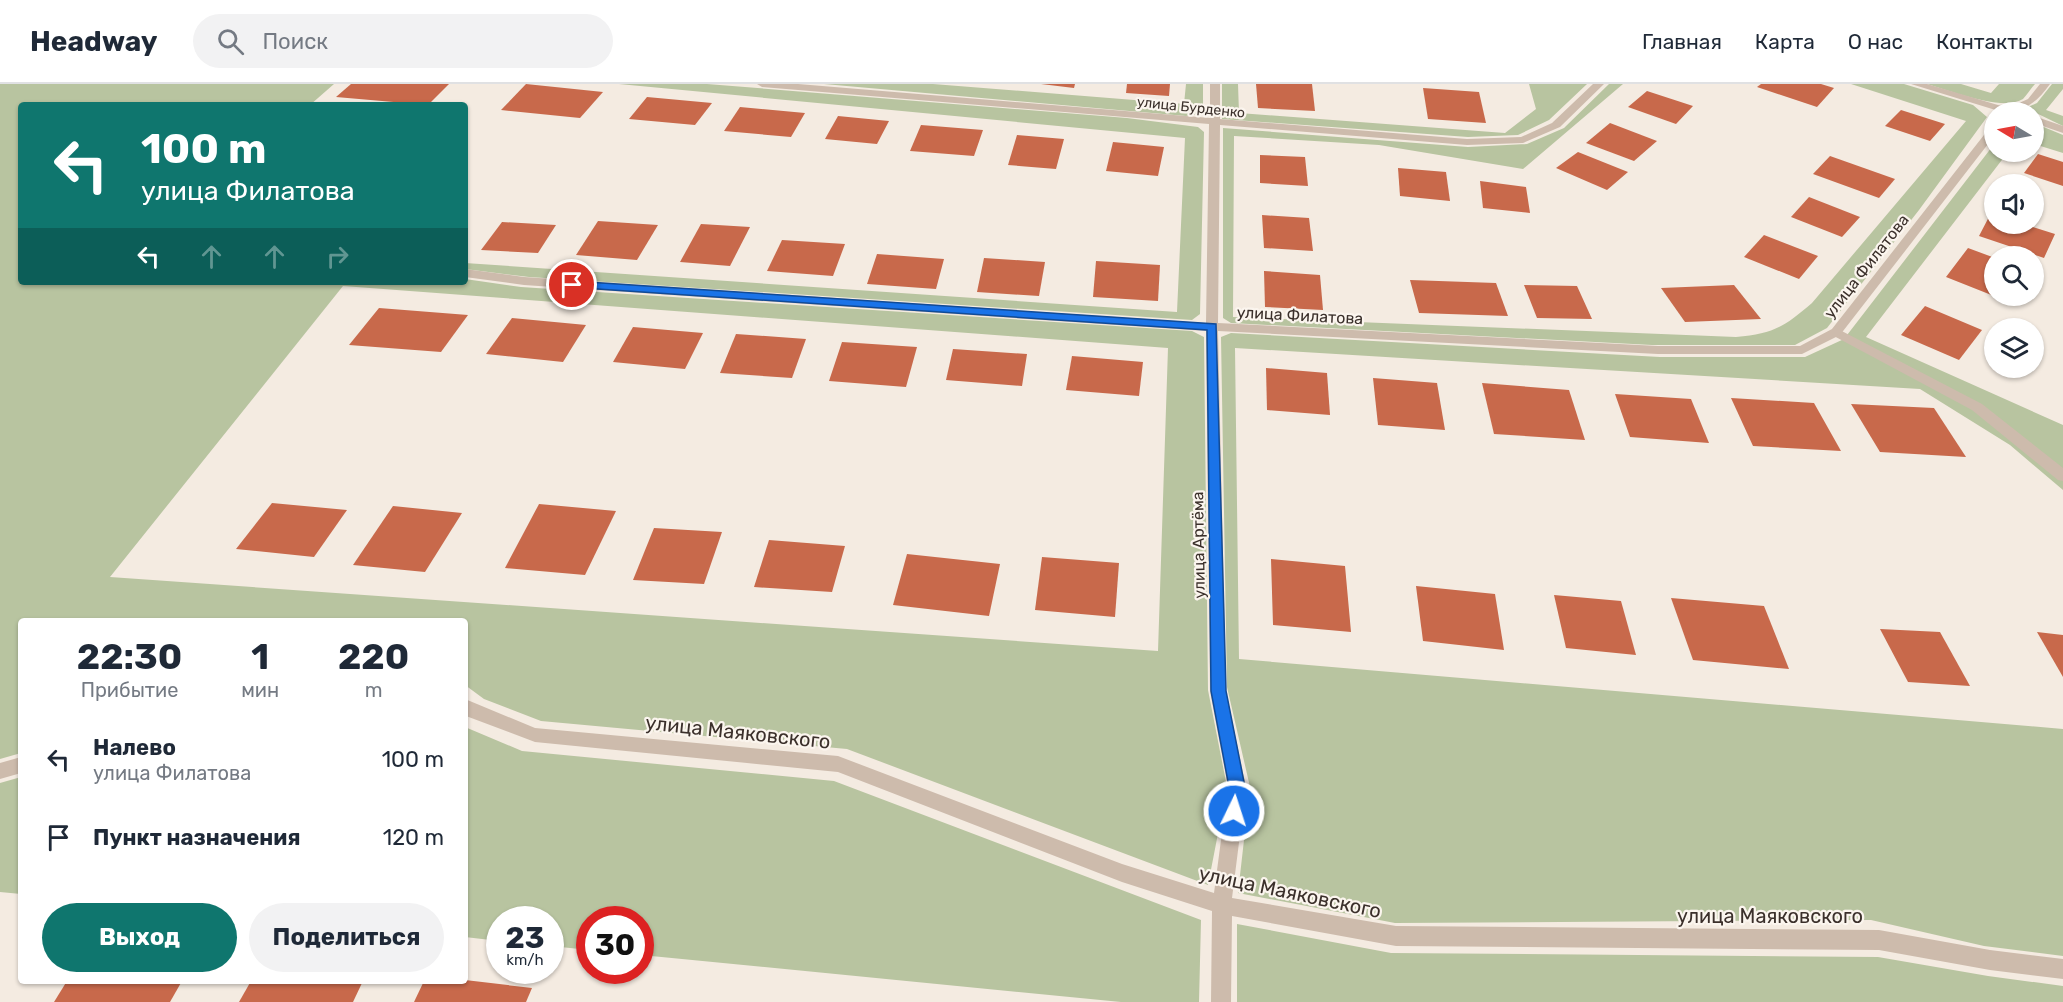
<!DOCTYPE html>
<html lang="ru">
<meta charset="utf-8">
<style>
:root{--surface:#fff;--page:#f2f2f3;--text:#1f2937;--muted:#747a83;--line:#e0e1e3;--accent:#0f766e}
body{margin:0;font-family:Rubik,sans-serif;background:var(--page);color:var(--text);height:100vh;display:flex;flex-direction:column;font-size:22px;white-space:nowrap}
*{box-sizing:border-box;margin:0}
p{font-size:20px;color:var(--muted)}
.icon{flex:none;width:33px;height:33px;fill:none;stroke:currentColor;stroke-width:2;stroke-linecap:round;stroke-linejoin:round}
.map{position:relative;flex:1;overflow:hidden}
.panel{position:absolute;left:18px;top:534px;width:450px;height:366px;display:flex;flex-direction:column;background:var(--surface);border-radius:6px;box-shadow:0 2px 4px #0004}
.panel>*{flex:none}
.guide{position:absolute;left:18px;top:18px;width:450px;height:183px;border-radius:6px;box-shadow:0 2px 4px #0004;background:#0f766e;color:#fff;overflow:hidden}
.needle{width:39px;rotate:280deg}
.tools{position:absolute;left:1984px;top:18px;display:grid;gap:12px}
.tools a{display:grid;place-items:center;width:60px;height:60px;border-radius:50%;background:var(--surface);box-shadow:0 2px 4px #0004;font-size:30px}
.speed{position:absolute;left:486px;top:822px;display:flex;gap:12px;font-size:30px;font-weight:700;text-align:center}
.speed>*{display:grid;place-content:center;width:78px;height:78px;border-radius:50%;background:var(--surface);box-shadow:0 2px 4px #0004;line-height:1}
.speed small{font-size:15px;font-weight:400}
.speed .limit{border:9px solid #d22;background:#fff;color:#111}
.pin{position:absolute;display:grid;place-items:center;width:51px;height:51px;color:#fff;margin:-26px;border:3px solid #fff;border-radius:50%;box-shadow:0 2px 6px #0007}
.me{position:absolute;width:66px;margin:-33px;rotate:4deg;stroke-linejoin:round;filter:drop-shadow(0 0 4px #0008)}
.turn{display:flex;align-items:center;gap:21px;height:126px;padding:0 24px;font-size:27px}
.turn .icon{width:78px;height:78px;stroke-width:2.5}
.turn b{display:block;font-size:42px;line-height:51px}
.lanes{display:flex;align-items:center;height:57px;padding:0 24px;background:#0003;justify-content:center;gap:30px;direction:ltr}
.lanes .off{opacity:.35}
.eta{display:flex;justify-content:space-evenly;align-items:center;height:102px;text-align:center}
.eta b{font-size:36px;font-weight:700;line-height:42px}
.button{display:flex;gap:12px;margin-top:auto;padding:12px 24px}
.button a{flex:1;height:69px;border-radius:36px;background:var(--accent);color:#fff;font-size:24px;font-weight:700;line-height:69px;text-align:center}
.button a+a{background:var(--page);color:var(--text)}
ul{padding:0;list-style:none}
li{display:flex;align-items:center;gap:18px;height:78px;padding:0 24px}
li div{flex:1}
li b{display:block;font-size:22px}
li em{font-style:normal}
header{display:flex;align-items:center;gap:36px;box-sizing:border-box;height:84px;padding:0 30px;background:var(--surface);border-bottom:2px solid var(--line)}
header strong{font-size:28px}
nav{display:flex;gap:33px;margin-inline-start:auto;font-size:21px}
.search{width:420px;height:54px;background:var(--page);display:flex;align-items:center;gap:15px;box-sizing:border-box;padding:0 21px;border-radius:33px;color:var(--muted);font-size:22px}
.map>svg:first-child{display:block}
</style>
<header>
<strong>Headway</strong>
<div class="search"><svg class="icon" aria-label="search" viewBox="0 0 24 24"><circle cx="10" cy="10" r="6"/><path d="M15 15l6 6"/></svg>Поиск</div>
<nav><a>Главная</a><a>Карта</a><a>О нас</a><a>Контакты</a></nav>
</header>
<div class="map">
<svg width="2063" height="918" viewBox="0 0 2063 918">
<rect width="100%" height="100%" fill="#f4ebe1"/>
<!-- green -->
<g fill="#b8c4a0" fill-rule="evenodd">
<path d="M0,0H334L310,21H21V198H465V195L521,203L1192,247L1204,253L1208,606L1227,703L1208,801L847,665L541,637L484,615L465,601V537H21V669L0,675ZM343,202L1168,264L1158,567L110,493Z"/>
<path d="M619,0H707L1127,34L1198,43L1204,48L1200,230L1192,236L529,193L465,185V179L1177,228L1185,54Z"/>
<path d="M824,0H933L1184,20L1186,0H1203V26L1200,30L1186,32Z"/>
<path d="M1222,0H1238L1239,29L1505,49L1536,25L1529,0H1587L1549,36L1518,51L1468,53L1222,35Z"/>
<path d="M1609,0H1623L1523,85L1379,61L1234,52L1233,233L1736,253C1773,250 1784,243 1812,219L1966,37L1851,0H1904L1973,21L1987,33L1919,126L1827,244L1795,261H1652L1231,239L1223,234V44L1468,63L1527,60L1564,44Z"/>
<path d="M1927,0H1961L1991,9L1999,0H2035C2031,4 2027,11 2023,15C2003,28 1948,6 1927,0Z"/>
<path d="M2052,0H2063V5L2046,26L2063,32V42L2034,28H2027L2026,24L2037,19Z"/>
<path d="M2034,39L2063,51V69L2034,60Z"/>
<path d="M1995,59V68H2008L1866,253L2063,341V406L2010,361L1920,305L1235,264L1239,575L2063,645V872L1984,862L1871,836L1395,839L1238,809L1250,703L1227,603L1221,253L1231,249L1660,273H1805L1844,255Z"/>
<path d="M465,643L522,667L834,697L1201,836L1199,918H1121L641,871L640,836H590L589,866L551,862L550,836H500L499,857L465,853Z"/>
<path d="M21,693V810L0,808V699Z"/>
<path d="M1237,840L1391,869L1878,873L1988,892L2063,902V918H1237Z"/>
</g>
<!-- building -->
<g fill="#c8694b">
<path d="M351,0H449L428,21L336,13Z"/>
<path d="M526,0L603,8L580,34L501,26Z"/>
<path d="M1041,0H1075L1074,4Z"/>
<path d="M1127,0H1170L1169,12L1126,9Z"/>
<path d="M1256,0H1312L1315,27L1258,24Z"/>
<path d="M1761,0H1821L1834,4L1817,23L1757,3Z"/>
<path d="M1423,4L1479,8L1486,39L1428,35Z"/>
<path d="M1647,7L1693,22L1676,40L1628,23Z"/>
<path d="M647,13L712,19L695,41L629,35Z"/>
<path d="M740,23L805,29L791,53L724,47Z"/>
<path d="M1901,26L1945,40L1930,57L1885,42Z"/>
<path d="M838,32L889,37L877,60L825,55Z"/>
<path d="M1610,39L1657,57L1634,77L1586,59Z"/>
<path d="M921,41L983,46L974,72L910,67Z"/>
<path d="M1017,51L1064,55L1056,85L1008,81Z"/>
<path d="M1113,58L1164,63L1158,92L1106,87Z"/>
<path d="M1578,68L1628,88L1607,106L1556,84Z"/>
<path d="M2038,70L2063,78V102L2024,89Z"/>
<path d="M1260,71L1305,73L1308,102L1260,99Z"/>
<path d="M1830,72L1895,95L1879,114L1813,90Z"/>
<path d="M1398,84L1446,88L1450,117L1400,112Z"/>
<path d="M1480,97L1526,103L1530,129L1483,124Z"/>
<path d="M1809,113L1860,133L1842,153L1791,133Z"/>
<path d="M1991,129L1995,130V140H2023L2055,150L2044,174L1979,152Z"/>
<path d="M1262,131L1309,134L1313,167L1264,164Z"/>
<path d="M598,137L658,141L637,176L576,171Z"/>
<path d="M502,138L556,141L538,169L481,166Z"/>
<path d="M701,140L750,143L730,182L680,178Z"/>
<path d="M1764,151L1818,172L1799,195L1744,173Z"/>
<path d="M782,156L845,160L833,192L767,187Z"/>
<path d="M1968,164L1995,174V212H2014L2009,218L1946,193Z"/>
<path d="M877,170L944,175L936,205L867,200Z"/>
<path d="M984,174L1045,178L1039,212L977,208Z"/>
<path d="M1096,177L1160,181L1158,217L1093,213Z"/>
<path d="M1264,187L1320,191L1323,226L1265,223Z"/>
<path d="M1410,196L1496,199L1508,232L1419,229Z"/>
<path d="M1524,201L1577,202L1592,235L1537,234Z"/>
<path d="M1734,201L1761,235L1685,238L1661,204Z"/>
<path d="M1925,222L1982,246L1959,276L1901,251Z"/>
<path d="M379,224L468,231L441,268L349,261Z"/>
<path d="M512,234L586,241L563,278L486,270Z"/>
<path d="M633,243L703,249L685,285L613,278Z"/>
<path d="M736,250L806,255L792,294L720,289Z"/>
<path d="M842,258L917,263L906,303L829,297Z"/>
<path d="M953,265L1027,270L1022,302L946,296Z"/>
<path d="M1072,272L1143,278L1139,312L1066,306Z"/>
<path d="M1266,284L1327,289L1330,331L1267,326Z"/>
<path d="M1373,294L1437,299L1445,346L1378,341Z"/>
<path d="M1482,299L1569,306L1585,356L1494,350Z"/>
<path d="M1615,310L1691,315L1709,359L1630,353Z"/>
<path d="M1731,314L1814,319L1841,367L1753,362Z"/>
<path d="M1851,320L1934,324L1966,373L1880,368Z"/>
<path d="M272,419L347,426L314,473L236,465Z"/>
<path d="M539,420L616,427L585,491L505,484Z"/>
<path d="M393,422L462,429L425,488L353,481Z"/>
<path d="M654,444L722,448L704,500L633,496Z"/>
<path d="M769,456L845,462L832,508L754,503Z"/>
<path d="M907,470L1000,480L989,532L893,521Z"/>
<path d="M1042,473L1119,479L1115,533L1035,526Z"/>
<path d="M1271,475L1345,482L1351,548L1273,541Z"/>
<path d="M1416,502L1495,510L1504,566L1423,557Z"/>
<path d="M1554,511L1621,517L1636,571L1566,564Z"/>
<path d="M1671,514L1764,522L1789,585L1693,576Z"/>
<path d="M1880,545L1940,548L1970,602L1908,598Z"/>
<path d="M2037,548L2063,551V593Z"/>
<path d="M465,896L532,904L526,918H414L424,897Z"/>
<path d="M67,897H182L170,918H54Z"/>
<path d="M251,897H347L362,899L353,918H239Z"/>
</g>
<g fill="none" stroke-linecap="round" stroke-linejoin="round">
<!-- service -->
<path fill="#cdbbac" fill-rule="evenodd" d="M1836,244L1982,320L2063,384V397L2058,396L1972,326L1832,251L1830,248Z"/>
<!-- minor -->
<g fill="#cdbbac" fill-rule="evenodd">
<path d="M757,0H798L1210,34V0H1220V35L1467,55L1521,53L1552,39L1593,0H1604L1560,43L1523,59L1467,61L1220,41L1218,239L1658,262H1800L1832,245L1991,42L1995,41V51L1840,251L1802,270H1658L1218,247L1226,607L1246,703L1232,814L1396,842L1879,846L1990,866L2063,875V895L1990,886L1879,866L1396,862L1232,832L1231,918H1211L1212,827L1122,798L838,688L535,658L466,632L465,615L535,644L838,672L1122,780L1214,809L1228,703L1210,607L1206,247L524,201L465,193V185L524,193L1206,239L1209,40L762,3Z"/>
<path d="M1911,0H1927L2008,24L2028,15L2040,0H2050C2037,18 2025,28 2002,28Z"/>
<path d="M2034,32L2063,42V49L2034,39Z"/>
<path d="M21,673V689L0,695V679Z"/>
</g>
</g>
<!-- route -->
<path fill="#1a73e8" stroke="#114b97" stroke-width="1.5" d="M572,197L1216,240L1226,607L1245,703L1240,732L1234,734L1228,732L1226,727L1229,703L1211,607L1207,246L568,203V198Z"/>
<g text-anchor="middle" stroke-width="4.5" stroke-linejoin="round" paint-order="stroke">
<!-- far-street labels -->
<g font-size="14" fill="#3b302b" stroke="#fbf5ee">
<text transform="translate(1191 23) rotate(6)" y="5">улица Бурденко</text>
</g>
<!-- street labels -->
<g font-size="16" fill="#3b302b" stroke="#fbf5ee">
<text transform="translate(1866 182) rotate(-52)" y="6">улица Филатова</text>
<text transform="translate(1300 231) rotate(3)" y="6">улица Филатова</text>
<text transform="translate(1198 461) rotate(-91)" y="6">улица Артёма</text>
</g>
<!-- near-street labels -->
<g font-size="20" fill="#3b302b" stroke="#fbf5ee">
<text transform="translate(738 648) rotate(6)" y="7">улица Маяковского</text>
<text transform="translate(1290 808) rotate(12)" y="7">улица Маяковского</text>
<text x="1770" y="839">улица Маяковского</text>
</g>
</g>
</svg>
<div class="tools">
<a><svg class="needle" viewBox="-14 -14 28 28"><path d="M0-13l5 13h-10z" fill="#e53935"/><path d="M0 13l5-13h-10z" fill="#747a83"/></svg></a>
<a><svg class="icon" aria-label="sound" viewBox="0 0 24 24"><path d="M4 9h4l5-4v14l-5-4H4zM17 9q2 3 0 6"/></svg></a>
<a><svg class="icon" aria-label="search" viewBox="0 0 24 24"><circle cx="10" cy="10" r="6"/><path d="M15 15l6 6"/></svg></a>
<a><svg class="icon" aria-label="layers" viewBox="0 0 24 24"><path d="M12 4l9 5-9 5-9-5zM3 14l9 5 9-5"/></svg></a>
</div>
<div class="speed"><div>23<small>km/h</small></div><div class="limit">30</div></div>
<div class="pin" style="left:572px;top:201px;background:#d93025"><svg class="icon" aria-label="arrive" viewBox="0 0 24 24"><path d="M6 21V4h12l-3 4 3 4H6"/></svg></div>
<svg class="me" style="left:1234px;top:727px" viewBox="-20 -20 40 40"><circle r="17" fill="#1a73e8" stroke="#fff" stroke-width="3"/><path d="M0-11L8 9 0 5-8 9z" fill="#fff"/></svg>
<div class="guide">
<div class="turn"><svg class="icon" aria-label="left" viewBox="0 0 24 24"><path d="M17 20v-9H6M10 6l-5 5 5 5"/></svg><div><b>100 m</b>улица Филатова</div></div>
<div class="lanes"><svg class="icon" aria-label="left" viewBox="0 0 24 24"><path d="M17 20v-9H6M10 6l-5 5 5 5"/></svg><svg class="icon off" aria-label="ahead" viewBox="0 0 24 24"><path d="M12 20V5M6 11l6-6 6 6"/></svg><svg class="icon off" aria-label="ahead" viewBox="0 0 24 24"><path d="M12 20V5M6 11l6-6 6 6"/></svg><svg class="icon off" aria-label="right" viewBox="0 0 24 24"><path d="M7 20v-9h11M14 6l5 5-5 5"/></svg></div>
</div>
<section class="panel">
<div class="eta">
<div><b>22:30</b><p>Прибытие</p></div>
<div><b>1</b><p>мин</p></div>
<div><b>220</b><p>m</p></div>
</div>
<ul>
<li><svg class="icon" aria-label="left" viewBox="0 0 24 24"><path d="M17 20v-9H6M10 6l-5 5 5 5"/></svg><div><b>Налево</b><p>улица Филатова</p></div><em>100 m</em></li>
<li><svg class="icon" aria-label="arrive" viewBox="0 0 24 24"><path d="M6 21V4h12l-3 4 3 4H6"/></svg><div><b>Пункт назначения</b></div><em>120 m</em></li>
</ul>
<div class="button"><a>Выход</a><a>Поделиться</a></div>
</section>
</div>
